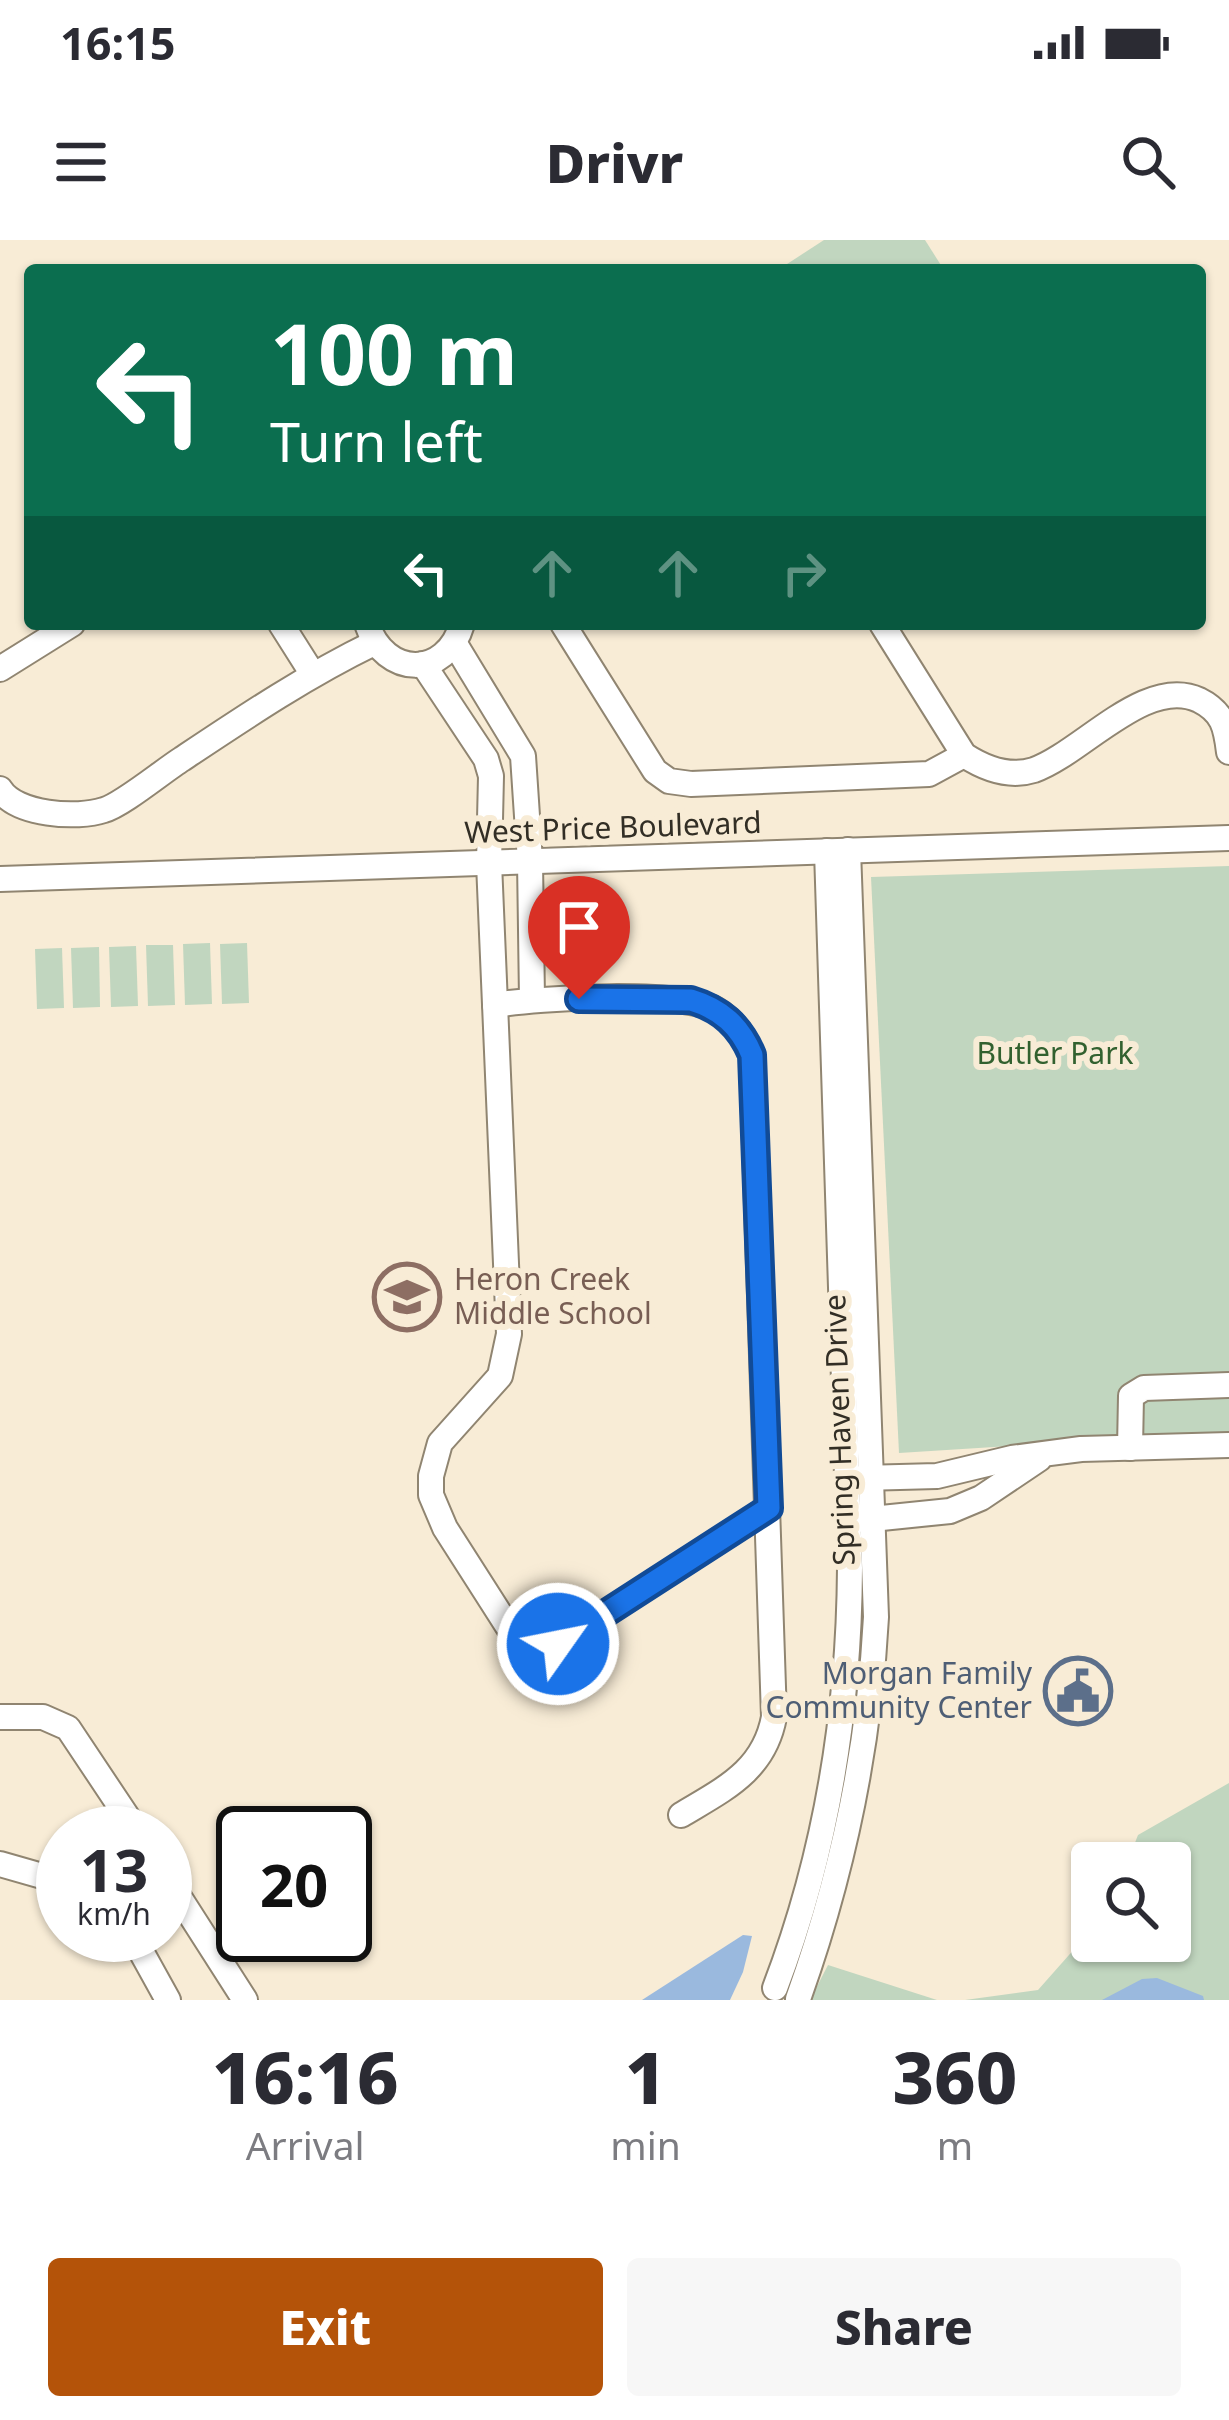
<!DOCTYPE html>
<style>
:root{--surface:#fff;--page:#f7f7f7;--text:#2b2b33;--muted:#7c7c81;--accent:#b45309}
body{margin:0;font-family:"Noto Sans",sans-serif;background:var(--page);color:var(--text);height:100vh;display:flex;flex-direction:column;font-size:45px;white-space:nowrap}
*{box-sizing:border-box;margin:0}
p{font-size:39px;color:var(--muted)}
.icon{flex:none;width:66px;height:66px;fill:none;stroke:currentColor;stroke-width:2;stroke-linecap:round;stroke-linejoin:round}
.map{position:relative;height:1760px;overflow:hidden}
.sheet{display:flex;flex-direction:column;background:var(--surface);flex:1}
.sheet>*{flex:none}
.guide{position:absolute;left:24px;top:24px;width:1182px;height:366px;border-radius:12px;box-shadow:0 3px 9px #0004;background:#0b6e4f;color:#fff;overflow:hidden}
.tools{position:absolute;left:1071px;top:1602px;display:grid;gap:24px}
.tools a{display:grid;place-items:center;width:120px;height:120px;border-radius:12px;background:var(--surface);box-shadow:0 3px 9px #0004;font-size:60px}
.speed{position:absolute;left:36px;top:1566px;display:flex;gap:24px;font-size:60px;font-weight:700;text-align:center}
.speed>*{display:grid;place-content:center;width:156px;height:156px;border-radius:50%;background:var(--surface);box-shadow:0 3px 9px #0004;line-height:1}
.speed small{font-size:30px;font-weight:400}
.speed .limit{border:6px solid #111;border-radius:18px;background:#fff;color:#111}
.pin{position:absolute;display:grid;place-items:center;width:102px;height:102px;color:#fff;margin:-123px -51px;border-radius:50% 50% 50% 0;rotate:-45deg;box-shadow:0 0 12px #0007}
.pin .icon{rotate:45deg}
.me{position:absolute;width:132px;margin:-66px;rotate:57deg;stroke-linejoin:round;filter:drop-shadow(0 0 9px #0008)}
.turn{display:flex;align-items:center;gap:42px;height:252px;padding:0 48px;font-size:54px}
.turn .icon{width:156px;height:156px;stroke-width:2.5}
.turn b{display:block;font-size:84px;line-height:102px}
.lanes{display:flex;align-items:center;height:114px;padding:0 48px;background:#0003;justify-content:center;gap:60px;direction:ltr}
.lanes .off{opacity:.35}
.eta{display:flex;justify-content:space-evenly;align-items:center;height:204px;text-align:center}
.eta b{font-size:72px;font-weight:800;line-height:84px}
.action{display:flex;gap:24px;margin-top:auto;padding:24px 48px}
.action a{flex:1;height:138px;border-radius:12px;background:var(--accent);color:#fff;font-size:48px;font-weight:800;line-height:138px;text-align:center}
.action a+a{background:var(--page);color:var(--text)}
.status{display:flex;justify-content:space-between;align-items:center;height:84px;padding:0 60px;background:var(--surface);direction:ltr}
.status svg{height:33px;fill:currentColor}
header{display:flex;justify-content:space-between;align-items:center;height:156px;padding:0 48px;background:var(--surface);font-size:54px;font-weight:800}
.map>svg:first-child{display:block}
</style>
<div class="status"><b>16:15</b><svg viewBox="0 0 49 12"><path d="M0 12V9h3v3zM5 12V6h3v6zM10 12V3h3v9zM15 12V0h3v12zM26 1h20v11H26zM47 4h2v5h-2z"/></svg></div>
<header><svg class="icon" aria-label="menu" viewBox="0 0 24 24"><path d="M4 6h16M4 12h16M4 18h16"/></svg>Drivr<svg class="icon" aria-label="search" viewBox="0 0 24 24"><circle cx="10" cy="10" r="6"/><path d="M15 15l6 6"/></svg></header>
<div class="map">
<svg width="1229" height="1760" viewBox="0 0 1229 1760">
<rect width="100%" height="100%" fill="#f8ecd6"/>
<!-- green -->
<g fill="#c1d6bf">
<path d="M824,0H925L944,30H786L784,26Z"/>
<path d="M1229,626V1192L899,1213L871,637Z"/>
<path d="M210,703L212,764L185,765L183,704Z"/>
<path d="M247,703L249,763L222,764L220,704Z"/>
<path d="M146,705H173L175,765L148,766Z"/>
<path d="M136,706L138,766L111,767L109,707Z"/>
<path d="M99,707L100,767L73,768L71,708Z"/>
<path d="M62,708L64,768L37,769L35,709Z"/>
<path d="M1229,1543V1760H965L1038,1750L1092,1689V1701H1170V1623H1127L1138,1595Z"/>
<path d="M828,1725L937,1760H810Z"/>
</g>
<!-- water -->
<g fill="#9ab9de">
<path d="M743,1695L752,1696L743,1732L730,1760H642Z"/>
<path d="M1157,1738L1203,1756L1204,1760H1102L1142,1739Z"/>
</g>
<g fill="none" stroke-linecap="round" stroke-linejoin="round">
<defs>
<g id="minor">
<path d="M281,384L312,433"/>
<path d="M367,384C385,438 446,439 462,384"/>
<path d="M563,384L655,531L669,541L691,544L929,534L964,515"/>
<path d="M882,384L964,515C984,528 1009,538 1034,530C1082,513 1146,435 1199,460C1223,472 1226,487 1229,512"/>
<path d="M455,404L523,516L530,621L532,759"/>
<path d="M423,424L486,519L491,536L489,623L509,1094L500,1136L440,1203L431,1236V1255L445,1288L521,1407L536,1412L558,1404L769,1268"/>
<path d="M0,429L72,384"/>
<path d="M0,549C16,575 77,579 104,570C122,565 163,531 182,519C245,477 306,436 374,403"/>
<path d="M0,639L1229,598"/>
<path d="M495,765C538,758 684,749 718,771C735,782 745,797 752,815L774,1477C764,1531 724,1549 681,1575"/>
<path d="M1130,1208L1131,1156L1144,1148L1229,1145"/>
<path d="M862,1238L937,1236L1012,1218L1081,1209L1229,1205"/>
<path d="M862,1280L950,1271L981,1258L1039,1219"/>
<path d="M0,1477H43L68,1488L138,1593"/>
<path d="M0,1624L63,1642"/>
<path d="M165,1635L245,1760"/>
<path d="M132,1695L168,1760"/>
<path d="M775,1748C827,1612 849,1474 850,1328L827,611"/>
<path d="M798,1759C843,1633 869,1510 876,1377L848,610"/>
</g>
</defs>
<!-- minor casing -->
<use href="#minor" stroke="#908571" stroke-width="28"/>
<!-- minor -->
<use href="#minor" stroke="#fff" stroke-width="24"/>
</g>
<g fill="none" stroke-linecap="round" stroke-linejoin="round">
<defs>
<path id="route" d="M558,1404L769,1268L752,815C740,786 721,769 691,760L579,759"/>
</defs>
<!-- route casing -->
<use href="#route" stroke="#114b97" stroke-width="30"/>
<!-- route -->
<use href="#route" stroke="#1a73e8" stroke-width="21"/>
</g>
<!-- icons -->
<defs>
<symbol id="school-ring" viewBox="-11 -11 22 22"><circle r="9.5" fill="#f8ecd6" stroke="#8d6e63" stroke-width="1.5"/><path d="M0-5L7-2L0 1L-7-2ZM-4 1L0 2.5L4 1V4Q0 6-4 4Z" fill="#8d6e63"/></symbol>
<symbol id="civic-ring" viewBox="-11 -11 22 22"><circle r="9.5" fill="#f8ecd6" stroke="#5c6f8a" stroke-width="1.5"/><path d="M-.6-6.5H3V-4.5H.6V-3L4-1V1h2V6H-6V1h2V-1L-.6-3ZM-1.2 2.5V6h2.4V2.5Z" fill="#5c6f8a"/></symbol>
</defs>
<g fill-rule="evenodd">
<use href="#school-ring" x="369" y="1019" width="76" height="76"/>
<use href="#civic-ring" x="1040" y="1413" width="76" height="76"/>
</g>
<g text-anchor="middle" stroke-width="12" stroke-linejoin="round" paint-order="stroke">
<!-- street labels -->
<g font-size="30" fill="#322e25" stroke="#f8ecd6">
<text transform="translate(613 588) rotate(-2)" y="10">West Price Boulevard</text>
<text transform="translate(840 1190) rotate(-92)" y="10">Spring Haven Drive</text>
</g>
<!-- park labels -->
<g font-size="30" fill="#32612f" stroke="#f8ecd6">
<text x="1055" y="824">Butler Park</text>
</g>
<!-- education labels -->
<g font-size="30" fill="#785e54" stroke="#f8ecd6" text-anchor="start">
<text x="454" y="1050">Heron Creek<tspan x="454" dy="34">Middle School</tspan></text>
</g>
<!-- service labels -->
<g font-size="30" fill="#4e5e75" stroke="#f8ecd6" text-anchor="end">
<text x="1032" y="1444">Morgan Family<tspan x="1032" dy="34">Community Center</tspan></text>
</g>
</g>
</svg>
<div class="tools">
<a><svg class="icon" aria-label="search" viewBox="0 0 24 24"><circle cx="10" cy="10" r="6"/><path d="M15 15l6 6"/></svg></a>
</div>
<div class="speed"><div>13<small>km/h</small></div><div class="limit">20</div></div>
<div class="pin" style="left:579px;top:759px;background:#d93025"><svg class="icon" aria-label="arrive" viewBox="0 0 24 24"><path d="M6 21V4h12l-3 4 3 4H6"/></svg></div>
<svg class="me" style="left:558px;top:1404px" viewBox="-20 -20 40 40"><circle r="17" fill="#1a73e8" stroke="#fff" stroke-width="3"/><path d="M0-11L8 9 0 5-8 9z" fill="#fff"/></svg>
<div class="guide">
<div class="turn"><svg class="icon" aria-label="left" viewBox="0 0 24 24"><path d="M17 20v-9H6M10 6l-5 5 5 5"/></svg><div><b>100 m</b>Turn left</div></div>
<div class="lanes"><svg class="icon" aria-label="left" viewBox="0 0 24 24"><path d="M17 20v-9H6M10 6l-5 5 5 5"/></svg><svg class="icon off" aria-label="ahead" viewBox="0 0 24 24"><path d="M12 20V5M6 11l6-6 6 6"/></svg><svg class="icon off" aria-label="ahead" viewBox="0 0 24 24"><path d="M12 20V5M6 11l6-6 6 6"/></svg><svg class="icon off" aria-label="right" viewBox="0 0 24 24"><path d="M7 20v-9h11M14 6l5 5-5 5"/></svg></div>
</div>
</div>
<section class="sheet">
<div class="eta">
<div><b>16:16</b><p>Arrival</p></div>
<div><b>1</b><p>min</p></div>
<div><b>360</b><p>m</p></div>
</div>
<div class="action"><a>Exit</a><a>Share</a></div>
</section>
